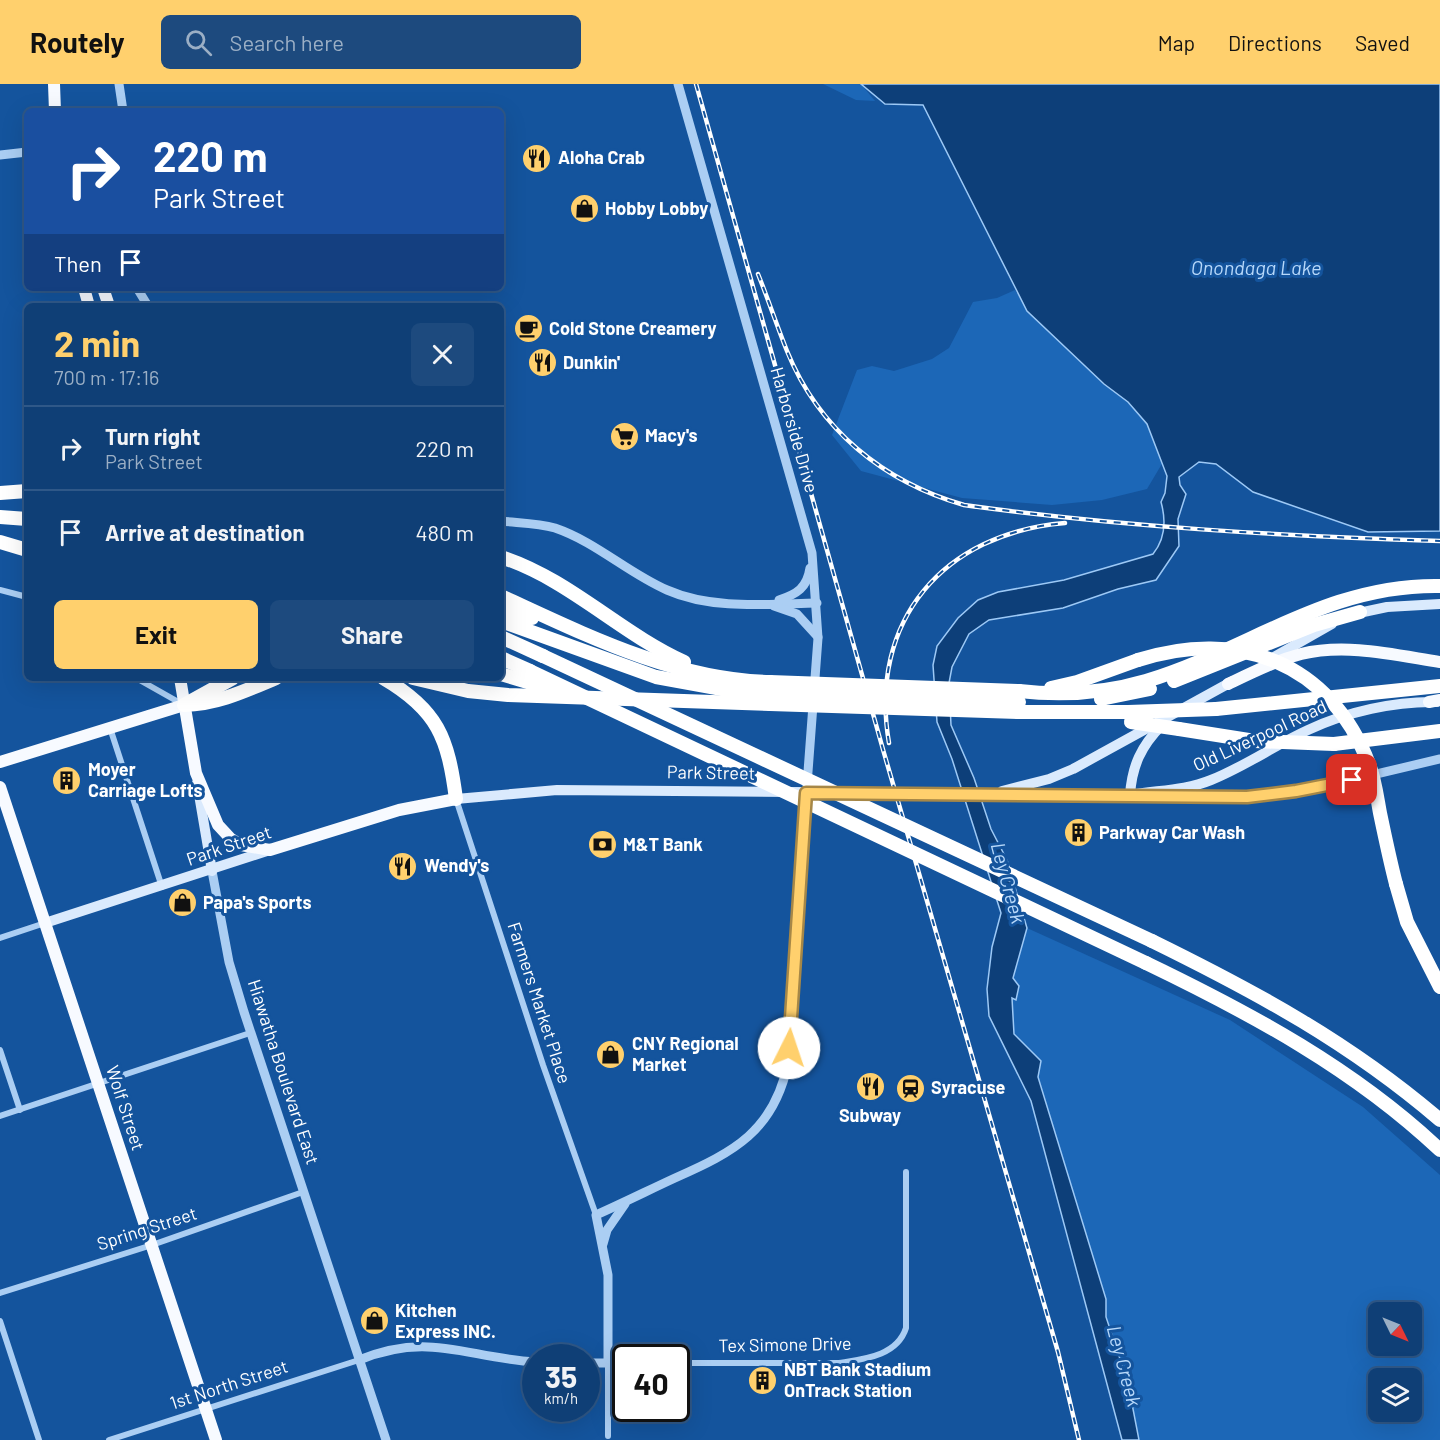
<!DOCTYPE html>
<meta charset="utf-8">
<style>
:root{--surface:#0f3f76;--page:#1d4a7e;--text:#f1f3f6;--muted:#9bafc5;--line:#2f5888;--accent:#ffd06d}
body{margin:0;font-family:Barlow,sans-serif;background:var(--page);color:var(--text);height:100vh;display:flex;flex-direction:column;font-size:22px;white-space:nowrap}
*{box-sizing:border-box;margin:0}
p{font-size:20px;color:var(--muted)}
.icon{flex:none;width:33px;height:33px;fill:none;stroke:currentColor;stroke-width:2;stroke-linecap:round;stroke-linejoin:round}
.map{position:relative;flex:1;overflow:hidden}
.details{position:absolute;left:24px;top:219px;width:480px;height:378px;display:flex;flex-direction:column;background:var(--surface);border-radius:9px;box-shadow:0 6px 24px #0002,0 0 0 2px var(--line)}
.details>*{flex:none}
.guide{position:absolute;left:24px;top:24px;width:480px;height:183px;border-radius:9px;box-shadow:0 6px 24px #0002,0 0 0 2px var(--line);background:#1a4fa0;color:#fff;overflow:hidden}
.needle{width:39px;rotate:133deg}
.fabs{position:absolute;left:1368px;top:1218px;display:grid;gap:12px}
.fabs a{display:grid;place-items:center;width:54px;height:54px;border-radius:9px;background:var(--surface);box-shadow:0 6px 24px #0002,0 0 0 2px var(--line);font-size:30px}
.speed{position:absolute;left:522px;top:1260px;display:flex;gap:12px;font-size:30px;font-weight:700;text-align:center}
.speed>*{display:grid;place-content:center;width:78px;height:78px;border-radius:50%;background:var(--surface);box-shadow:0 6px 24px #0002,0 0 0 2px var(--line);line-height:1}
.speed small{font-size:15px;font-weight:400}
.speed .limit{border:3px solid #111;border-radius:9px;background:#fff;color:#111}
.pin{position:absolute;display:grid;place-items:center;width:51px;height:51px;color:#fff;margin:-26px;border-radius:12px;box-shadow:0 3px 9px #0006}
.me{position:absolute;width:66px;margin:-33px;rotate:4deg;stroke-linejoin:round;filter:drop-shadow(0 0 4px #0008)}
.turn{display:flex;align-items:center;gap:21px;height:126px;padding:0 30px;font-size:27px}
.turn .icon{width:78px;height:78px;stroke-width:2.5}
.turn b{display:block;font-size:42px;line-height:51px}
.then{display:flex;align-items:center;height:57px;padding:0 30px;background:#0003;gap:12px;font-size:22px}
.round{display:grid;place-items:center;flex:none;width:63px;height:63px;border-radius:9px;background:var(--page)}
.overview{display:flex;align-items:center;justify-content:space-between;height:102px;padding:0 30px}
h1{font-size:36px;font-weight:700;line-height:45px;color:var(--accent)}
.cta{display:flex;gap:12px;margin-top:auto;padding:12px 30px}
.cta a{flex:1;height:69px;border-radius:9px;background:var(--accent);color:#111;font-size:24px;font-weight:700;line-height:69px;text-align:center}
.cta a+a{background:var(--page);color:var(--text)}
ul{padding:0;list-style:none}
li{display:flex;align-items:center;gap:18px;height:84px;padding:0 30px;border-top:2px solid var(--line)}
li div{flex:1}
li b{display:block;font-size:22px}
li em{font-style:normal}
header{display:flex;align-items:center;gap:36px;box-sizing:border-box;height:84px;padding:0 30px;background:var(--accent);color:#111}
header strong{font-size:28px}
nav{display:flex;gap:33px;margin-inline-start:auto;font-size:21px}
.search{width:420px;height:54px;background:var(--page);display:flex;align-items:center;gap:15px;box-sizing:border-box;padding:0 21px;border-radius:9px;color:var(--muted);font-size:22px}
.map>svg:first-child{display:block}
</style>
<header>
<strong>Routely</strong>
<div class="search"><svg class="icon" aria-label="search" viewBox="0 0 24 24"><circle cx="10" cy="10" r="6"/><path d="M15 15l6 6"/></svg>Search here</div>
<nav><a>Map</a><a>Directions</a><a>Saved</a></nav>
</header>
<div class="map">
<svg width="1440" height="1356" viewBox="0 0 1440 1356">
<rect width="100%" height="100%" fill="#14549d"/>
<!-- green -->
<g fill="#1c67b7" fill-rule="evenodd">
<path d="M823,0H861L875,17L856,16Z"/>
<path d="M1015,206L1028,227L1104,300L1128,318L1147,340L1163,378L1147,405L1102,416L1052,421L962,414L861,387L832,351L857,286L872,282L894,287L932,275L949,264L973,218L997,214Z"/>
<path d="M1027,844L1230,936L1363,1023L1440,1091V1356H1139L1128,1299L1106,1233V1215L1038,993L1041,977L1014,950L1012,914L1016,916L1012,894ZM1378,1228H1412V1262H1378ZM1378,1294H1412V1328H1378Z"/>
</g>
<!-- water -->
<path fill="#0d3f79" stroke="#9dc9f6" stroke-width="1.5" d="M861,0H1440V447L1368,448L1253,408L1216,380L1199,378L1179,393L1180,401L1186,410L1178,435L1179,462L1156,496L1118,505L1063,524L989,536L969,550L952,583L949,599L951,641L974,694L991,745L1007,776L1027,844L1013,894L1019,902L1016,916L1012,914L1014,950L1041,977L1038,993L1106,1215V1233L1128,1299L1139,1356H1122L1031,1017L989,932L987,905L992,863L1001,829L952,675L937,638L933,581L937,562L958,534L978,516L998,508L1064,496L1153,470C1166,454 1166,436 1161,418L1165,409L1167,392L1147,340L1128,318L1104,300L1027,227L923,21L885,20Z"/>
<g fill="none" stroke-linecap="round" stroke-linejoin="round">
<!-- minor -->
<g stroke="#abcef3" stroke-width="6">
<path d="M0,506L27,513"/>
<path d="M136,594L182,620"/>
<path d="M110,644L162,803"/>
<path d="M456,715L543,981L596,1131"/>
<path d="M0,854L45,839"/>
<path d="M0,966L20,1026"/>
<path d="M0,1032L250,949"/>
<path d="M0,1209L152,1161L303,1108"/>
<path d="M0,1237L39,1356"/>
<path d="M676,1279H839C864,1275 897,1272 906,1244V1088"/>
<path d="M608,1352V1279H626"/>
<path d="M109,1356L359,1276"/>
</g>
<!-- tertiary -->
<g stroke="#abcef3" stroke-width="9">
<path d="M119,0L123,27"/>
<path d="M678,0L812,469L818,554L807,701"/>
<path d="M0,71L27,68"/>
<path d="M137,204L148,222"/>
<path d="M501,437C519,439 538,439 555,444C596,458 628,489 667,506C712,526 768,520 817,519"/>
<path d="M779,516C797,510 807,504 810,484"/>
<path d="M774,522L797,530L818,553"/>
<path d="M1144,713L1262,712L1317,704L1440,675"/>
<path d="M212,787L229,878L244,928L386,1356"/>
<path d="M603,1160L607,1146L625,1120"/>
<path d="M359,1276C430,1247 466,1274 536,1278"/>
<path d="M586,1279H608V1191L596,1131C623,1119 649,1106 675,1094C734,1068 774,1047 788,979L806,715"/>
</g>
<!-- secondary -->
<g stroke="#daeafd" stroke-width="10">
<path d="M1354,530L1387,523L1440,520"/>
<path d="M1265,578L1332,540"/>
<path d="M197,699L212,787"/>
<path d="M1002,707L1049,695L1073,685L1233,597"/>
<path d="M1130,711C1132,682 1141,662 1162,641"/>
<path d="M456,715L557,706L1130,711C1157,706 1184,707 1211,696C1244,683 1275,661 1308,646C1346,628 1395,617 1437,618"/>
<path d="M45,839L270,766"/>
</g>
<!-- primary -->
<g stroke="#f7faff" stroke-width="12">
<path d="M54,0L55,27"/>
<path d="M84,204L89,222"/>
<path d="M103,204L109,222"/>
<path d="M180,594L196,689L218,741L231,755L241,761L270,766L399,726L456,715"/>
<path d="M1228,600C1251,589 1275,577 1301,570C1346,559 1395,571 1440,578"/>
<path d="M1429,618L1440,616"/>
<path d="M0,678L184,621"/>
<path d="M0,703L216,1356"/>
</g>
<!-- motorway -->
<g stroke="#fff" stroke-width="14">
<path d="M0,409L27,407"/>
<path d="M0,433L27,435"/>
<path d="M0,458L27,466"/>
<path d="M501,473C569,495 620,549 684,578"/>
<path d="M501,512C586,551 675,596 770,598"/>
<path d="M501,524L532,534"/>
<path d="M501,537L656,593L733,607L770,610"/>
<path d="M501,553L543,572"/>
<path d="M501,574L530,587"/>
<path d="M383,594C438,626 448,654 456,715"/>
<path d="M413,594L468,607L508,611L770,620"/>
<path d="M1174,597L1314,541L1360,528"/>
<path d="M1051,604L1077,598L1138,576"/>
<path d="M1019,607C1062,612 1105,609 1146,597C1249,566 1326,500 1440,502"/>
<path d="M1101,615L1150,605"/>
<path d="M186,620L233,594"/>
<path d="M184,621C218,620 245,607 276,594"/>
<path d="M1216,625L1440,602"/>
<path d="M1018,628H1128"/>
<path d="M1179,645L1255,657"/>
<path d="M1334,660L1440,647"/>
<path d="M1396,800L1407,838L1440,903"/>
<path d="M1152,857C1258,909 1350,959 1440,1036"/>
<path d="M1146,879C1252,930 1354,985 1440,1066"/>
</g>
<defs>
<g id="rail">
<path d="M696,0L884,669L1058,1268L1079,1356"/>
<path d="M758,190C768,215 777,242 787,267C819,346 884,398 964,421C1122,443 1281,452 1440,457"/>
<path d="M889,659C868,536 944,449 1065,439"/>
</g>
</defs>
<!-- rail casing -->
<use href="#rail" stroke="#fff" stroke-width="4.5"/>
<!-- rail -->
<use href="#rail" stroke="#14549d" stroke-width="2" stroke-dasharray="7" stroke-linecap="butt"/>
<!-- motorway-bridge -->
<g stroke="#fff" stroke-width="14">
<path d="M543,572L1152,857"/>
<path d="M1138,576C1238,544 1330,578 1369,680C1375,696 1377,713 1380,729C1385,753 1390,777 1396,800"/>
<path d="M530,587L1146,879"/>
<path d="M501,590L551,605"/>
<path d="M770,598L1019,607"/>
<path d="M770,610L1019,618"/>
<path d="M770,620L1018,628"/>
<path d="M1128,628L1216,625"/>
<path d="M1131,638L1179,645"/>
<path d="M1255,657L1334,660"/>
</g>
</g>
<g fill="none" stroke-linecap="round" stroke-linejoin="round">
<defs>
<path id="route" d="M789,964L806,709L1247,713L1296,707L1352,696"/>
</defs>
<!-- route casing -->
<use href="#route" stroke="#a68747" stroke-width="15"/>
<!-- route -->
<use href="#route" stroke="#ffd06d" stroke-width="10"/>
</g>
<!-- icons -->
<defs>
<symbol id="restaurant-disc" viewBox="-11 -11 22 22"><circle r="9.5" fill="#ffd06d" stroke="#14549d"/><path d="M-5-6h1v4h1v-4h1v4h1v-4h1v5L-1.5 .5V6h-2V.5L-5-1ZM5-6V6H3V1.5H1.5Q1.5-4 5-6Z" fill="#111"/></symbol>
<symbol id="shop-disc" viewBox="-11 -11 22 22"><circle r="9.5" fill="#ffd06d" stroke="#14549d"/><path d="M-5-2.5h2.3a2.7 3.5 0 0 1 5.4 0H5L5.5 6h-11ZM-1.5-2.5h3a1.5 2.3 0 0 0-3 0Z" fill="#111"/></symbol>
<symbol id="cafe-disc" viewBox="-11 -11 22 22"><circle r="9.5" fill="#ffd06d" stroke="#14549d"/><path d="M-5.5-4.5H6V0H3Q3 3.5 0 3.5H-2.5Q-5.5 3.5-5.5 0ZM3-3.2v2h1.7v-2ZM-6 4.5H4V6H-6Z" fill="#111"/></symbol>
<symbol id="supermarket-disc" viewBox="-11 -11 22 22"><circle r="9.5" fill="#ffd06d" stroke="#14549d"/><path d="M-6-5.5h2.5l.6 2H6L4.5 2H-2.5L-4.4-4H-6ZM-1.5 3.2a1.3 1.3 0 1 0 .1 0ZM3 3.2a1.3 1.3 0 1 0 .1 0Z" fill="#111"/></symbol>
<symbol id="building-disc" viewBox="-11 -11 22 22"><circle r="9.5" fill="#ffd06d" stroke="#14549d"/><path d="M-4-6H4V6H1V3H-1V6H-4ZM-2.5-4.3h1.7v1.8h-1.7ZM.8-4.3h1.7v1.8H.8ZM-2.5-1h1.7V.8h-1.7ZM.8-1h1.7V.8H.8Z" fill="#111"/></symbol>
<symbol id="bank-disc" viewBox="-11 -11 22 22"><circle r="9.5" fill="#ffd06d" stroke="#14549d"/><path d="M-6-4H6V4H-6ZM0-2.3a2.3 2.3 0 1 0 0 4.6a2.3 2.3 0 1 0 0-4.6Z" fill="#111"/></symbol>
<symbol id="station-disc" viewBox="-11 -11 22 22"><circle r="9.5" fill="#ffd06d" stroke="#14549d"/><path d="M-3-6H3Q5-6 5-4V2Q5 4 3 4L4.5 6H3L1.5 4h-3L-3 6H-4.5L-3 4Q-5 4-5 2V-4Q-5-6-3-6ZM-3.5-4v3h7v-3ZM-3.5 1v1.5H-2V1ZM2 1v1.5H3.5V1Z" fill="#111"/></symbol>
</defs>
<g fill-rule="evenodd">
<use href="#restaurant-disc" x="520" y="58" width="33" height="33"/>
<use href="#shop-disc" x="568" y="108" width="33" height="33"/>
<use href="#cafe-disc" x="512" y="228" width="33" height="33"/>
<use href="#restaurant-disc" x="526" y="262" width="33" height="33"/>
<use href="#supermarket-disc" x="608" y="336" width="33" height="33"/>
<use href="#building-disc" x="50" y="680" width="33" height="33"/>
<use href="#building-disc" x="1062" y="732" width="33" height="33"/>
<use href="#bank-disc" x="586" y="744" width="33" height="33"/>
<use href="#restaurant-disc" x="386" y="766" width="33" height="33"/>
<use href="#shop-disc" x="166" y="802" width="33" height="33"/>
<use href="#shop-disc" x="594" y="954" width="33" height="33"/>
<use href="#restaurant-disc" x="854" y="986" width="33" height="33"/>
<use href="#station-disc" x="894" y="988" width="33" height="33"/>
<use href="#shop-disc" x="358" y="1220" width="33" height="33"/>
<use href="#building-disc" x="746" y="1280" width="33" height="33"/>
</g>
<g text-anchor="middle" stroke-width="6" stroke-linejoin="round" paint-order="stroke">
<!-- poi labels -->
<g font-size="18" font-weight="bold" fill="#fff" stroke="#14549d" text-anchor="start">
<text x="558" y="80">Aloha Crab</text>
<text x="605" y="131">Hobby Lobby</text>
<text x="549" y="251">Cold Stone Creamery</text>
<text x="563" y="285">Dunkin'</text>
<text x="645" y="358">Macy's</text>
<text x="88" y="692">Moyer<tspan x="88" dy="21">Carriage Lofts</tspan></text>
<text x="1099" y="755">Parkway Car Wash</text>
<text x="623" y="767">M&amp;T Bank</text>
<text x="424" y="788">Wendy's</text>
<text x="203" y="825">Papa's Sports</text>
<text x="632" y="966">CNY Regional<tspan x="632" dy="21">Market</tspan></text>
<text x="931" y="1010">Syracuse</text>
<text x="870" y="1038" text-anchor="middle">Subway</text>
<text x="395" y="1233">Kitchen<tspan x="395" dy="21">Express INC.</tspan></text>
<text x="784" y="1292">NBT Bank Stadium<tspan x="784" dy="21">OnTrack Station</tspan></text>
</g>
<!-- street labels -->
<g font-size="18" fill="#fff" stroke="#14549d">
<text transform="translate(794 346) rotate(74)" y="6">Harborside Drive</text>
<text transform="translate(1260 652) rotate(-25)" y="6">Old Liverpool Road</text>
<text transform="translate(711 689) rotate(1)" y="6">Park Street</text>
<text transform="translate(229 762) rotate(-19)" y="6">Park Street</text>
<text transform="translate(539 919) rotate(72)" y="6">Farmers Market Place</text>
<text transform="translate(283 988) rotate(72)" y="6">Hiawatha Boulevard East</text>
<text transform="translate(125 1024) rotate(72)" y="6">Wolf Street</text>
<text transform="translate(147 1145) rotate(-18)" y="6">Spring Street</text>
<text transform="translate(785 1261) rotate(-1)" y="6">Tex Simone Drive</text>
<text transform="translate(229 1301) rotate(-18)" y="6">1st North Street</text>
</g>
<!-- water labels -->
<g font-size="20" font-style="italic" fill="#b7d8fa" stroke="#14549d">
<text x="1256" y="191">Onondaga Lake</text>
<text transform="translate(1008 799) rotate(75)" y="7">Ley Creek</text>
<text transform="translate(1124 1282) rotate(75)" y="7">Ley Creek</text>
</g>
</g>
</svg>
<div class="fabs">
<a><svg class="needle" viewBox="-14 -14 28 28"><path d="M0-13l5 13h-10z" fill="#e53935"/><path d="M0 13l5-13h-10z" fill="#9bafc5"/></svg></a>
<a><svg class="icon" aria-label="layers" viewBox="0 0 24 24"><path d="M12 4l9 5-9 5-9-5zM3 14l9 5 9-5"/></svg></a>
</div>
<div class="speed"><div>35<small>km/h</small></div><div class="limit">40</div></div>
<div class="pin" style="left:1352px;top:696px;background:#d93025"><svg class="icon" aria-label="arrive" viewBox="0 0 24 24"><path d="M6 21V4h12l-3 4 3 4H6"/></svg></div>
<svg class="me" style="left:789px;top:964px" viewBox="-20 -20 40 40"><circle r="19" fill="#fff"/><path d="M0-13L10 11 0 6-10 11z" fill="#ffd06d"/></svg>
<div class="guide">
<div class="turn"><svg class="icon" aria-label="right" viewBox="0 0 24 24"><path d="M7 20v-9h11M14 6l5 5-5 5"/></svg><div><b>220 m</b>Park Street</div></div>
<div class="then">Then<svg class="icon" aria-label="arrive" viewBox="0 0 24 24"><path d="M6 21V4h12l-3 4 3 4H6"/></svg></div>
</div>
<section class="details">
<div class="overview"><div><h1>2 min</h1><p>700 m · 17:16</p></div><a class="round"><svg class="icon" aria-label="close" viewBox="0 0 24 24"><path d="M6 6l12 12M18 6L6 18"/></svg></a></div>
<ul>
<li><svg class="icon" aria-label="right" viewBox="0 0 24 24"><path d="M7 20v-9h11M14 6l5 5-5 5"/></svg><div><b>Turn right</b><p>Park Street</p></div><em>220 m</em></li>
<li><svg class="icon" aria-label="arrive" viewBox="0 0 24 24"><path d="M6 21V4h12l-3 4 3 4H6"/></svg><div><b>Arrive at destination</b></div><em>480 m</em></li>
</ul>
<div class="cta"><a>Exit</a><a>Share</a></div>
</section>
</div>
